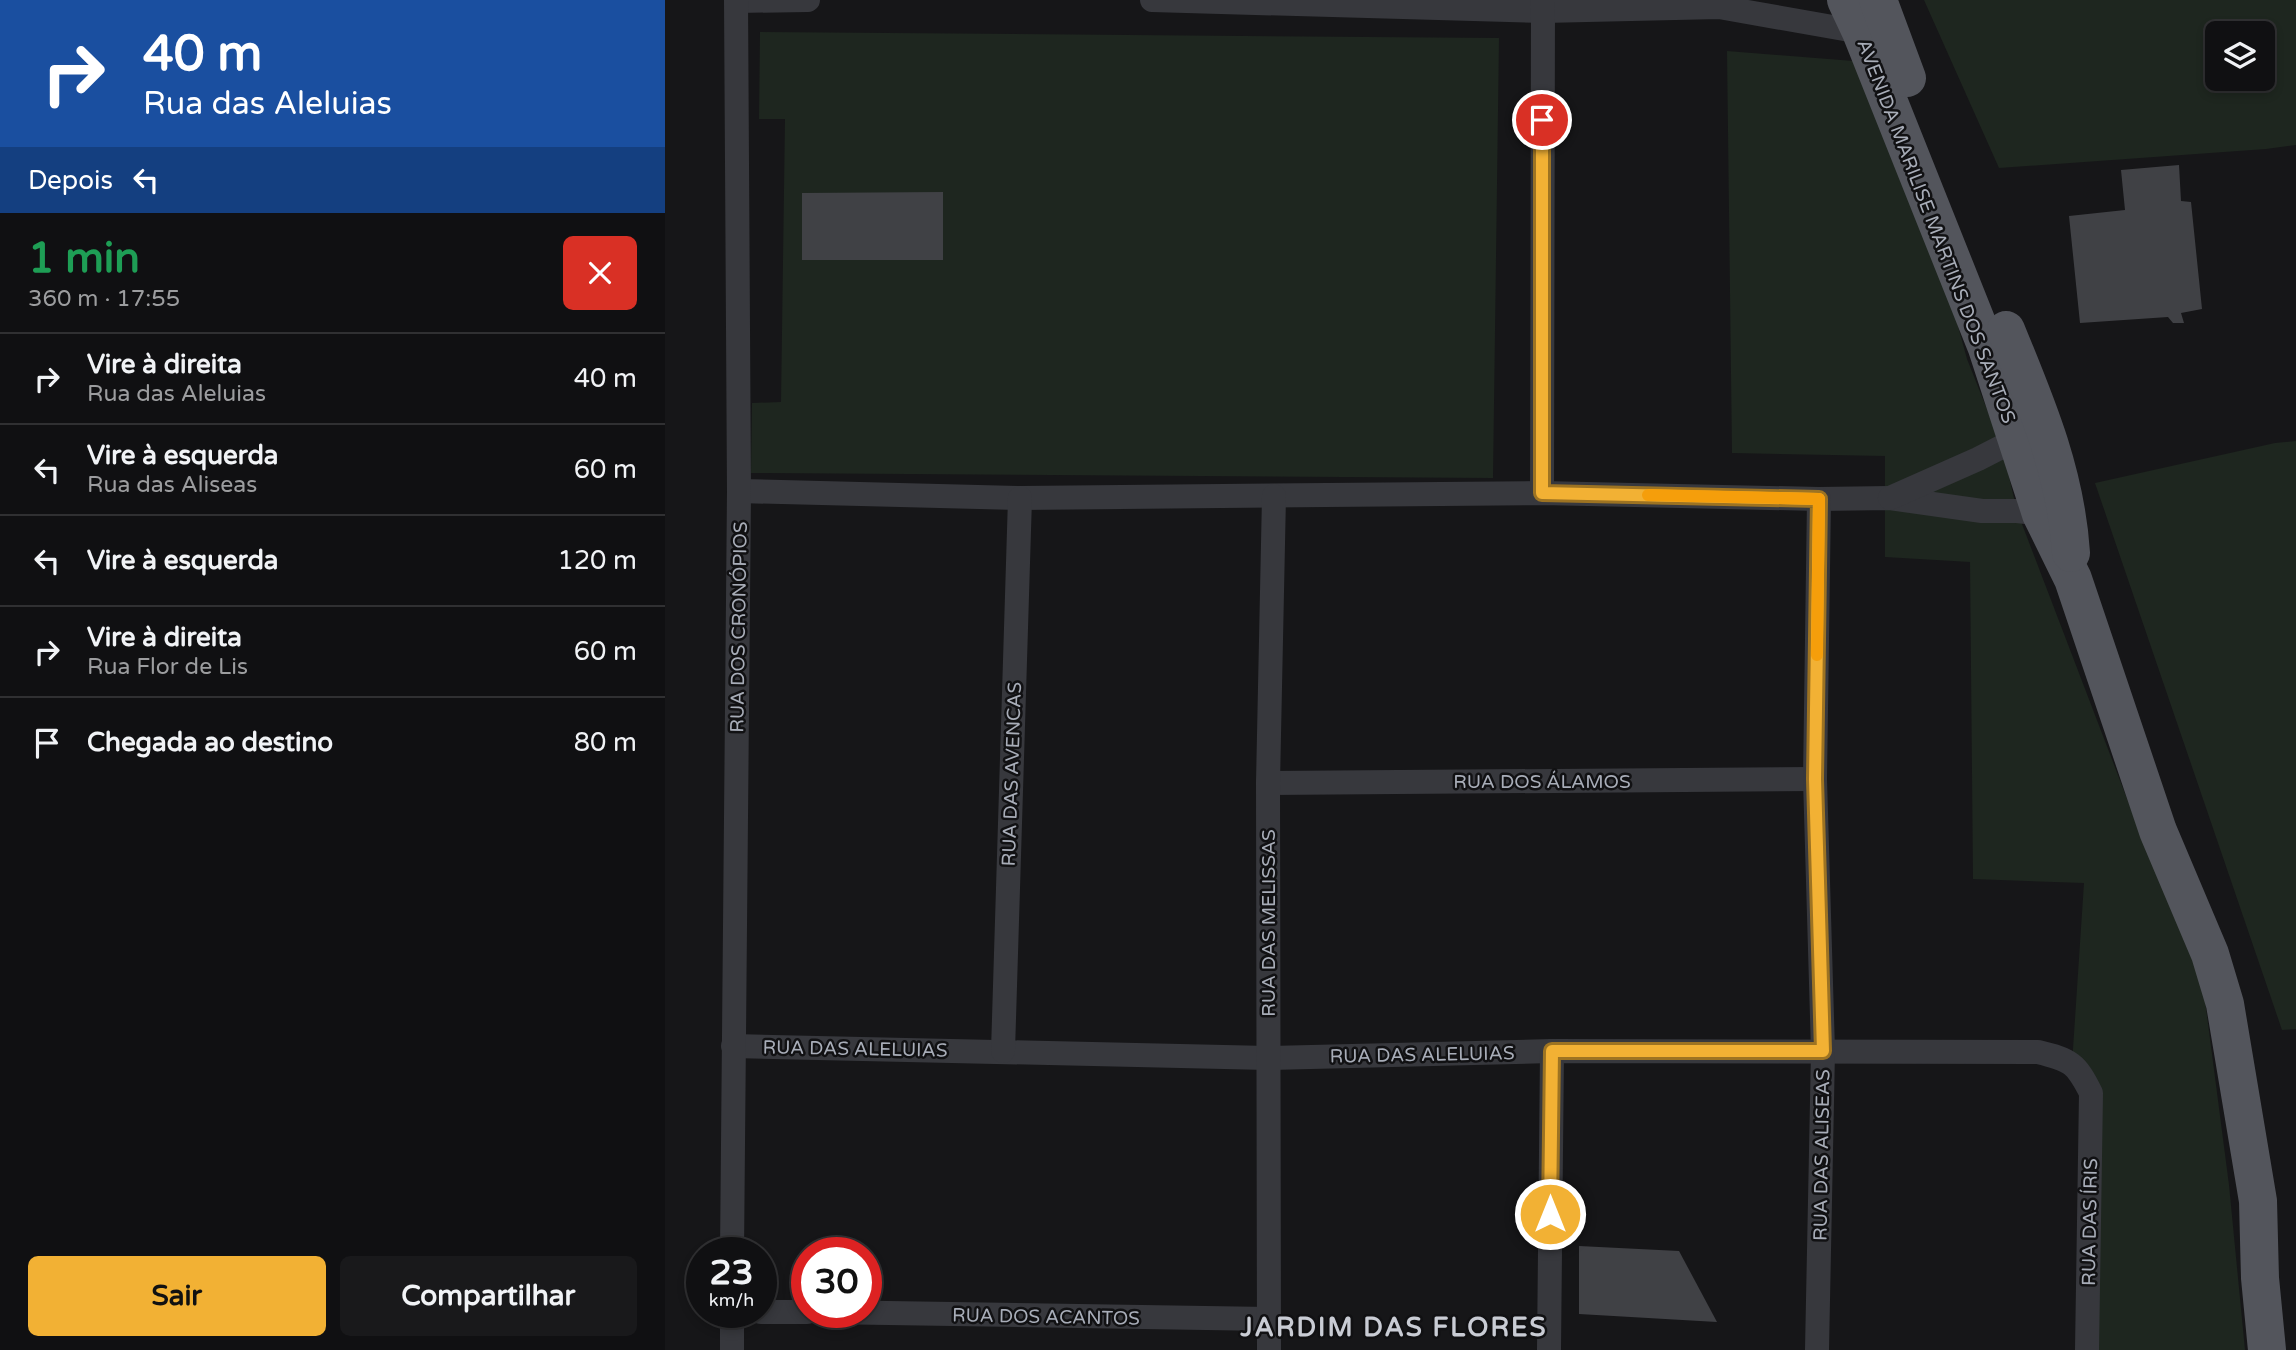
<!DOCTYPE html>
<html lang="pt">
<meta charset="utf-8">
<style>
:root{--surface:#101012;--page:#19191b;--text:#f1f3f6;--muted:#9c9d9f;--line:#303032;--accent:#f2b134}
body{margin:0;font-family:"Varela Round",sans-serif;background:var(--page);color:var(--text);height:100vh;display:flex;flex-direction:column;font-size:26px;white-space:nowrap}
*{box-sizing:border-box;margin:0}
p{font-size:23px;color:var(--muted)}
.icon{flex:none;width:38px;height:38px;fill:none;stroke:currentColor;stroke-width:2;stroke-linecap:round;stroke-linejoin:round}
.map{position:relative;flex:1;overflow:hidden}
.drawer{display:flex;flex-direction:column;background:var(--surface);width:665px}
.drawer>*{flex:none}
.hud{background:#1a4fa0;color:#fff;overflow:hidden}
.buttons{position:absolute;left:1540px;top:21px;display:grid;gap:14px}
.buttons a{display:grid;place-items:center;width:70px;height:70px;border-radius:10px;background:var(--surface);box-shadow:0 4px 10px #0003,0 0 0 2px var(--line);font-size:35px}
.speed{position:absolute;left:21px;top:1237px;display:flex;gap:14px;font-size:35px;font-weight:700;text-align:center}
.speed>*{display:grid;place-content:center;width:91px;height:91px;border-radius:50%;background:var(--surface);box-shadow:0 4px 10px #0003,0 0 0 2px var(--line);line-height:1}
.speed small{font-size:18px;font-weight:400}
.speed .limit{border:10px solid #d22;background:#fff;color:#111}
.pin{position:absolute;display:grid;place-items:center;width:60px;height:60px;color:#fff;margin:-30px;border:4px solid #fff;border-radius:50%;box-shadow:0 2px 7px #0007}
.me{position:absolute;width:77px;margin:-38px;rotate:0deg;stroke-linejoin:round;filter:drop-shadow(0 0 5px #0008)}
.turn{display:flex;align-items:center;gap:24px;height:147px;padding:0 28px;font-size:32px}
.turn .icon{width:91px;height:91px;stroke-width:2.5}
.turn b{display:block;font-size:49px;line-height:60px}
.then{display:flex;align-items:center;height:66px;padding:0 28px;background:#0003;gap:14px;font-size:26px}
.round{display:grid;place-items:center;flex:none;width:74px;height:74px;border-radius:10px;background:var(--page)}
.headline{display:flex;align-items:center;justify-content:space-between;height:119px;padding:0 28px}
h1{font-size:42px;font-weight:700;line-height:52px;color:#1e9e55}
.action{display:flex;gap:14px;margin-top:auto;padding:14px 28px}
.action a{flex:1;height:80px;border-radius:10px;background:var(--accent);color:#111;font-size:28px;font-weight:700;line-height:80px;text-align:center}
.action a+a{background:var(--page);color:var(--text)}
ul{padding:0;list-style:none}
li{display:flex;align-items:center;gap:21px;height:91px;padding:0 28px;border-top:2px solid var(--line)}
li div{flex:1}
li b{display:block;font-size:26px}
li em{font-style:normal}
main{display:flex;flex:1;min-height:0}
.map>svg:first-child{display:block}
</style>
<main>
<section class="drawer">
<div class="hud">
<div class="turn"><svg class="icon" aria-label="right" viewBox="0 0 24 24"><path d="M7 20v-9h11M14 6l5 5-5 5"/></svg><div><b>40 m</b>Rua das Aleluias</div></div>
<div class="then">Depois<svg class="icon" aria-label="left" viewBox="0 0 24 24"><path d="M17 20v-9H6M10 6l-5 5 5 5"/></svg></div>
</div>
<div class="headline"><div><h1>1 min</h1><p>360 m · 17:55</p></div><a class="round" style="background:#d93025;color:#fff"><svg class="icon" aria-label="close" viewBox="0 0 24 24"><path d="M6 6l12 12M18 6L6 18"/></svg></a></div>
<ul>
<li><svg class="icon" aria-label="right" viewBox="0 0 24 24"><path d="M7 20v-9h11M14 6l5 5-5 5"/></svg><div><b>Vire à direita</b><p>Rua das Aleluias</p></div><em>40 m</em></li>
<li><svg class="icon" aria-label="left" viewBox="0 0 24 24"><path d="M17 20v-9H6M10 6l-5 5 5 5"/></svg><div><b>Vire à esquerda</b><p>Rua das Aliseas</p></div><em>60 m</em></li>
<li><svg class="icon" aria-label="left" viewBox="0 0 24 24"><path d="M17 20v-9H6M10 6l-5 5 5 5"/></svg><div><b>Vire à esquerda</b></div><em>120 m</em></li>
<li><svg class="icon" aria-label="right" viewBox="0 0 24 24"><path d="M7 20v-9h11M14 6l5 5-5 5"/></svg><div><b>Vire à direita</b><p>Rua Flor de Lis</p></div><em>60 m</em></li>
<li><svg class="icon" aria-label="arrive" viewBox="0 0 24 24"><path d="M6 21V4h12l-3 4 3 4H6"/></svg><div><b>Chegada ao destino</b></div><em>80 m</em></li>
</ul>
<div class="action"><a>Sair</a><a>Compartilhar</a></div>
</section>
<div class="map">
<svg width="1631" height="1350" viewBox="0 0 1631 1350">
<rect width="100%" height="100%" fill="#161618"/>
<!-- green -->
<g fill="#1e261f" fill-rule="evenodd">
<path d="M1259,0H1631V145L1601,149L1334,168ZM1598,33V79H1552V33Z"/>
<path d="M95,32L834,38L828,478L86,473L87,403L116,402L120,119H94Z"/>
<path d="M1062,51L1201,62L1274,257L1302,359L1337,447L1352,511L1477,838L1538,985L1564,1185L1580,1350H1422L1426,1093L1407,1064L1419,883L1308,879L1305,562L1220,557V456L1067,453Z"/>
<path d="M1631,441V1029L1617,1030L1430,483L1610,443Z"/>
</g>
<!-- building -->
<g fill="#404145">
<path d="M1514,165L1516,201L1526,202L1537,309L1516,313L1519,323H1508L1503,317L1415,323L1404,216L1460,210L1456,170Z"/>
<path d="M278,192V260H137V193Z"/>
<path d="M914,1246L1014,1251L1052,1322L914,1314Z"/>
</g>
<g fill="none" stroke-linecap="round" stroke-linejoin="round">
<!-- minor -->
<g stroke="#37383d" stroke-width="24">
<path d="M487,0L878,11L1054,7L1196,32"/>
<path d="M71,1L143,0"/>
<path d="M74,491L355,498L877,493L1154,499L1225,498L1317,511H1352L1388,515"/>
<path d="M877,493L878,0"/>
<path d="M1225,498L1313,459L1352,439L1364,436"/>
<path d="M603,783L1150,779"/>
<path d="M68,1046L603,1058L887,1051L1373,1052C1406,1060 1411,1063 1426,1093L1422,1350"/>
<path d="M338,1051L355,498"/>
<path d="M67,1253L74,491L71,0"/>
<path d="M96,1312H142"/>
<path d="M158,1312L604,1319"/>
<path d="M67,1350V1312"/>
<path d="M604,1350L603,783L609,496"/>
<path d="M884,1350L887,1051"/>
<path d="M1152,1350L1158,1051L1150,779L1154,499"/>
</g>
<!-- primary -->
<g stroke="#53555c" stroke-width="38">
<path d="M1181,0L1196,32L1322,348L1376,514L1408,579L1493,831L1545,954L1560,1004L1593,1201L1595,1278L1602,1350"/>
<path d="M1213,0L1242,78"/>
<path d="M1341,330C1371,403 1401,473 1406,553"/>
</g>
</g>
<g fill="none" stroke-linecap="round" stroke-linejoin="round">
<defs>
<path id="route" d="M877,120V493L1154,499L1150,779L1158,1051H887L885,1214"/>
</defs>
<!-- route casing -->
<use href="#route" stroke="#9d7322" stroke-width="18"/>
<!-- route -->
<use href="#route" stroke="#f2b134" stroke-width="12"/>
<!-- slow -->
<path stroke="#f59e0b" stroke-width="12" d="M983,495L1154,499L1152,655"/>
</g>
<g text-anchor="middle" stroke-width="5" stroke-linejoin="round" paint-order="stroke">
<!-- street labels -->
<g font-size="19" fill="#a8adb8" stroke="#111113">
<text transform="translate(1272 231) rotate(69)" y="7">AVENIDA MARILISE MARTINS DOS SANTOS</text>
<text transform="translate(73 627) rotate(-89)" y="7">RUA DOS CRONÓPIOS</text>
<text transform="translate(346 774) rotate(-88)" y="7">RUA DAS AVENCAS</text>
<text x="877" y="788">RUA DOS ÁLAMOS</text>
<text transform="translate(603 923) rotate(-90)" y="7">RUA DAS MELISSAS</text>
<text transform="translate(190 1048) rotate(1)" y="7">RUA DAS ALELUIAS</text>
<text transform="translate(757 1054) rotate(-1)" y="7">RUA DAS ALELUIAS</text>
<text transform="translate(1156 1155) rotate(-89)" y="7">RUA DAS ALISEAS</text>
<text transform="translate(1424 1222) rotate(-89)" y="7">RUA DAS ÍRIS</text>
<text transform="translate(381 1316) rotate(1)" y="7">RUA DOS ACANTOS</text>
</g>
<!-- district labels -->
<g font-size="26" font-weight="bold" letter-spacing="2" fill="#c9ccd4" stroke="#111113">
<text x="729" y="1336">JARDIM DAS FLORES</text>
</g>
</g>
</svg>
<div class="buttons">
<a><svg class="icon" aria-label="layers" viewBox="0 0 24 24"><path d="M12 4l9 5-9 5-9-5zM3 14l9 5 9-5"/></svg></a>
</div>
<div class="speed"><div>23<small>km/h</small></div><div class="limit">30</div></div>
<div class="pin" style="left:877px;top:120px;background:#d93025"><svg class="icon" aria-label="arrive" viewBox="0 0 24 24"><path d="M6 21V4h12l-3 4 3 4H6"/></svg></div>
<svg class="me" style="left:885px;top:1214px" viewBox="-20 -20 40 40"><circle r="17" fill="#f2b134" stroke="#fff" stroke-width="3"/><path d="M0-11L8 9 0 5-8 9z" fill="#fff"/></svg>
</div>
</main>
